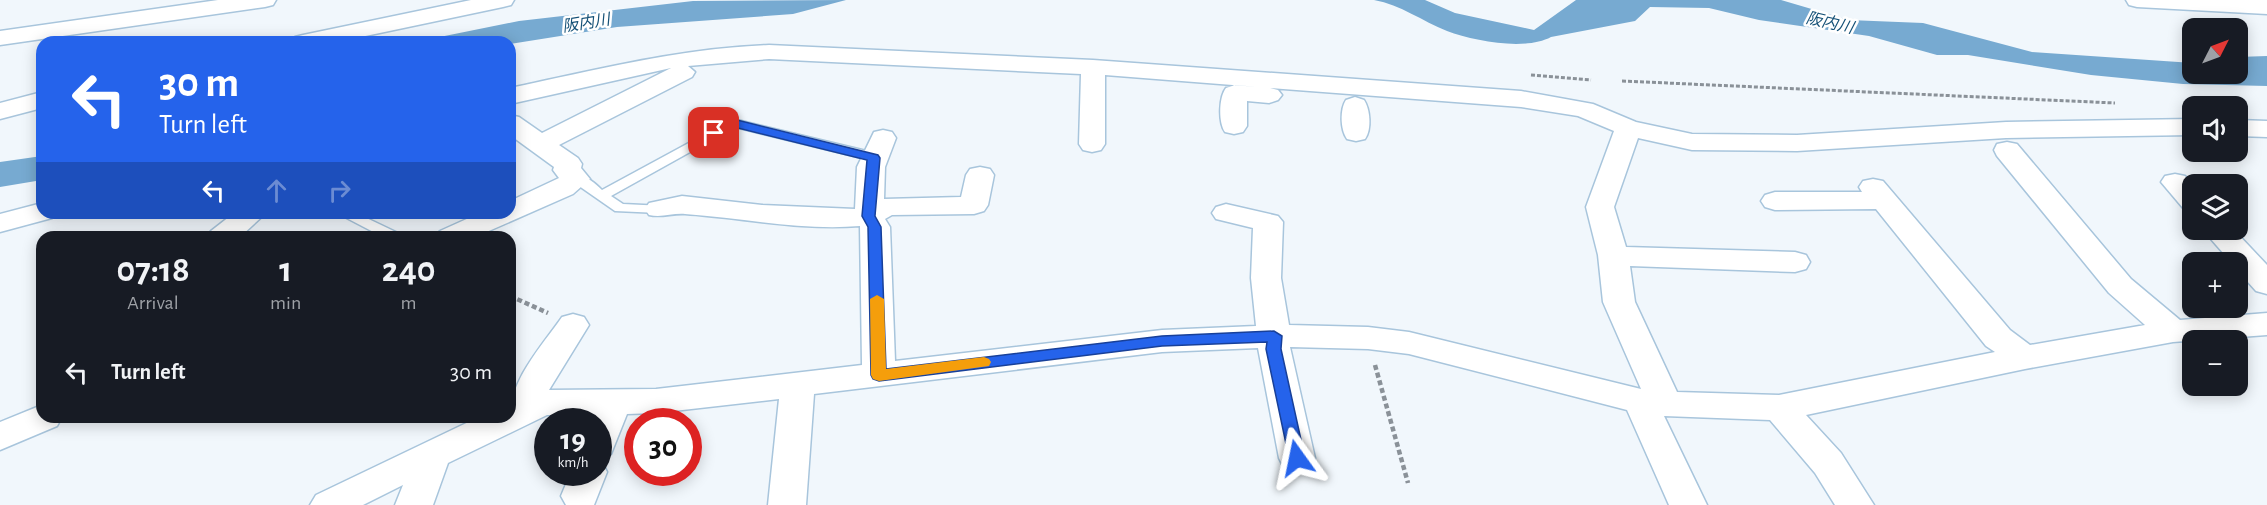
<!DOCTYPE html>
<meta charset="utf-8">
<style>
:root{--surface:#171b24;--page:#242831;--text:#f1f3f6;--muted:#9ea1a6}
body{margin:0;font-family:"Alegreya Sans","Noto Sans JP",sans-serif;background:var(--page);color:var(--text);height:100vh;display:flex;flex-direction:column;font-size:22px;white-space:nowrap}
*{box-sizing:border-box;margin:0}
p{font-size:20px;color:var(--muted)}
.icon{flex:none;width:33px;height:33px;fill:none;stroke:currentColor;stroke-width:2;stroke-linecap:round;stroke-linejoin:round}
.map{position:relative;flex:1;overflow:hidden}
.details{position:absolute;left:36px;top:231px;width:480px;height:192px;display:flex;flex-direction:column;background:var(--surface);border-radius:18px;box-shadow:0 3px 15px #0003}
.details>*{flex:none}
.banner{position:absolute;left:36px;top:36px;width:480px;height:183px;border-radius:18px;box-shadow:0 3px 15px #0003;background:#2563eb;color:#fff;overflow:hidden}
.needle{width:39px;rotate:48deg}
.fabs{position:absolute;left:2182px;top:18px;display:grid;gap:12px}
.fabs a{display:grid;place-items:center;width:66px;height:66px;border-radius:12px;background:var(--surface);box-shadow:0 3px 15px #0003;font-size:30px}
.speed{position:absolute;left:534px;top:408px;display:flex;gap:12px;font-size:30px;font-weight:700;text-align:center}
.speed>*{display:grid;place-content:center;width:78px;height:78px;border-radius:50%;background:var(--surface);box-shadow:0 3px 15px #0003;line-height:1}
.speed small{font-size:15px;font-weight:400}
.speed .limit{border:9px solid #d22;background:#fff;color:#111}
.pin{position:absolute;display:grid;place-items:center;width:51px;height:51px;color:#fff;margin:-26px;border-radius:12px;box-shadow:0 3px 9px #0006}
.me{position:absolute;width:66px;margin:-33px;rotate:348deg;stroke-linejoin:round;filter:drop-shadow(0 0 4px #0008)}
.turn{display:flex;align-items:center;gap:21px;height:126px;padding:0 24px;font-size:27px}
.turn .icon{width:78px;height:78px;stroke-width:2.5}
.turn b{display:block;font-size:42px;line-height:51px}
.lanes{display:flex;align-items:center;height:57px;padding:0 24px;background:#0003;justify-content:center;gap:30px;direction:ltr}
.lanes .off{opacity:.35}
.eta{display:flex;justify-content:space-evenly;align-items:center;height:102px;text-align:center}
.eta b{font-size:36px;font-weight:600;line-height:42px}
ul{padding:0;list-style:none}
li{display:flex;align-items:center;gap:18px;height:78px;padding:0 24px}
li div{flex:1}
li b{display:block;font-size:22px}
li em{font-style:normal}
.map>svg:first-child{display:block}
</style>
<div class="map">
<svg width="2267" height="505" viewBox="0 0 2267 505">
<rect width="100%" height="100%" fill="#f1f7fc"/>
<!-- water -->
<g fill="#77aad1">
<path d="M846,0L793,14L617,27L510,44V42H415L519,21L693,1Z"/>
<path d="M1374,0H1425L1455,13L1534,30L1576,0H1781L1849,20L1923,23L2032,52L2193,63V74H2238V57L2267,56V86L2183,84L2091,75L1968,55H1937L1869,36L1759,20L1709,8L1650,7L1635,21L1551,37C1525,51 1474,41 1447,31C1422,21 1401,5 1374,0Z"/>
<path d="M42,156V180L0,187V162Z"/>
</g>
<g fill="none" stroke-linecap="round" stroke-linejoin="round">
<defs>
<g id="lane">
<path d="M733,119L879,154L881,157L874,161L735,127L611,196L623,204L664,206L666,209L659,213L615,211L569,179L571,176C584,173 594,182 602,190Z"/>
<path d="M337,213H356L400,234L402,237H383Z"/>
</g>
<g id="street">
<path d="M218,0H276L273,5L265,7L0,45V31Z"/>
<path d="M471,0H514L511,5L503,7L337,42H291L295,37L303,35Z"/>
<path d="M2126,0H2267V14L2137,7L2129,5Z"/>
<path d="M769,45L1093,60L1521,91L1593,104L1636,122L1692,134L1797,135L2006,122L2193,119V135L2006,138L1797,151L1692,150L1638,138L1614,207L1626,247L1795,252L1806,255L1810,262L1806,269L1795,272L1630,266L1635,302L1677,392L1779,395L1995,352L1986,346L1876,209L1775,210L1765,207L1761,201L1765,195L1775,192H1862L1859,187L1863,181L1873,179L1883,181L2010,330L2030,345L2145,325L2109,293L1997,156L1994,150L1997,144L2007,142L2017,144L2131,279L2180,320L2267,313V335L2173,342L2025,369L1806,415L1841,453L1874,505H1835L1815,473L1770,420L1664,416L1707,505H1669L1627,410L1409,354L1368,349L1290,347L1315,458L1310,468L1297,472L1284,468L1279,458L1258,348L1162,352L814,394L806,505H768L779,399L656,413L627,414L611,454L598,458V422H589L592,415H547L448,463L433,505H395L403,485L363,505H310L316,495L479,417H510C510,380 541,347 562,317L573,314L584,317L589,325L549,390L656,389L862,365L860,226C802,231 743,218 685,214C672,213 662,218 649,215L645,209L649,203L682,196L762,205L855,209L857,167L874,132L883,130L892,132L896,138L885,167L884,199L961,197L966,175L970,169L980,167L990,169L994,175L988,205L984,211L974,214L892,215L885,219L890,227L895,361L1162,330L1256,326L1251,278L1253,228L1216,219L1212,213L1216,207L1226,204L1278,216L1283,222L1281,278L1289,325L1368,327L1409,332L1641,389L1603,302L1598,255L1586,207L1614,131L1578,116L1521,107L1270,88L1278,90L1282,95L1278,100L1269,103L1247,101V126L1243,132L1234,134L1225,132C1218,122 1219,97 1226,88L1235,85L1258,87L1105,75V144L1101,150L1092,152L1083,150L1079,144L1081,74L769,59L688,66L695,72L692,77L559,145L578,158L582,164L581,168L590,179L573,194L475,237H435L440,231L480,213H510V201L559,178L553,170L554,167L510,135V115L519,117L542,133L671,68L510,104V88C596,70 681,48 769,45Z"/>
<path d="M42,92V108L0,119V103Z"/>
<path d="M1355,97L1364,100C1370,109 1372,129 1365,139L1356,141L1347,139C1340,129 1340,109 1346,100Z"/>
<path d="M2238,120L2267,121V137L2238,136Z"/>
<path d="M2175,174L2185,176L2193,185V211L2183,208L2161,182L2165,176Z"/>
<path d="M42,203V213H56L52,218L0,232V214Z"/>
<path d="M234,213H266L240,237H206L211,231Z"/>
<path d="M2203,230H2234L2267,265V294L2256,291L2238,271V262H2231Z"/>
<path d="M42,405V417H62L57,426L0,450V422Z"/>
<path d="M598,461L602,462L607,472L594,505H566L561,496L571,472H598Z"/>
</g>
</defs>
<!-- lane casing -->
<use href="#lane" stroke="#a8c5dc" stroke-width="3"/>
<!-- street casing -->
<use href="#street" stroke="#a8c5dc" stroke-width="3"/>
<!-- path-far1 -->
<g stroke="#8a9198" stroke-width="3" stroke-dasharray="4 2" stroke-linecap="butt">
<path d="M1531,75L1591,80"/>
<path d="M1622,81L2115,103"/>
</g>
<!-- path -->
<g stroke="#8a9198" stroke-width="4.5" stroke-dasharray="5 3" stroke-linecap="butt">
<path d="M510,296L548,313"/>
<path d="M1375,365L1408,483"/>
</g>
<!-- lane -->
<use href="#lane" fill="#fff" fill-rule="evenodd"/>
<!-- street -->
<use href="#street" fill="#fff" fill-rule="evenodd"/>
</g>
<!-- route -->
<path fill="#2563eb" stroke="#184099" stroke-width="1.5" d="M733,119L878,155L880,158L875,216L881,227L886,369L1162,336L1274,331L1282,336L1281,349L1305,458L1303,463L1297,464L1291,463L1289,458L1266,349L1267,342L1162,346L879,381L873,379L871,375L868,227L862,216L867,160L734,127L714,137L708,133Z"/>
<!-- slow -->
<path fill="#f59e0b" d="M877,295L884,299L886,369L984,357L989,359L991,362L989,366L879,381L873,379L871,375L870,299Z"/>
<g text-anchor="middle" stroke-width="5" stroke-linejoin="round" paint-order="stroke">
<!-- far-water labels -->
<g font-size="16" font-style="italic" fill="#155177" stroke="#fff">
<text transform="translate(586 22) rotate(-9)" y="6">阪内川</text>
<text transform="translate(1830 22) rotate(13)" y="6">阪内川</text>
</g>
</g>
</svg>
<div class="fabs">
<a><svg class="needle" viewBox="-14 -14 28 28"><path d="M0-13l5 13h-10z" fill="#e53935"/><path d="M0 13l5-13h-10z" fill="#9ea1a6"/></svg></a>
<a><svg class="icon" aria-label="sound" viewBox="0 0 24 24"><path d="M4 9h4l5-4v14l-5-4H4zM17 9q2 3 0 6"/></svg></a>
<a><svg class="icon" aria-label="layers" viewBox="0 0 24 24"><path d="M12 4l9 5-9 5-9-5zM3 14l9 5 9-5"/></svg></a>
<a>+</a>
<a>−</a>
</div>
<div class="speed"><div>19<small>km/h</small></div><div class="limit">30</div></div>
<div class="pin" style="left:714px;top:133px;background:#d93025"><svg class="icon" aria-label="arrive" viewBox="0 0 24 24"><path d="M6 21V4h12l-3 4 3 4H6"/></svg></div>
<svg class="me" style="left:1297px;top:458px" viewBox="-20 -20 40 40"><path d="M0-17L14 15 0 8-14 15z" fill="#2563eb" stroke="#fff" stroke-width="4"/></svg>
<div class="banner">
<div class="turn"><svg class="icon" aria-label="left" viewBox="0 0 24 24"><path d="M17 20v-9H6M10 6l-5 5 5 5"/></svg><div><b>30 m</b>Turn left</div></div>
<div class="lanes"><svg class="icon" aria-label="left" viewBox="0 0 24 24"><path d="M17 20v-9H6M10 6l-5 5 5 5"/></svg><svg class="icon off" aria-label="ahead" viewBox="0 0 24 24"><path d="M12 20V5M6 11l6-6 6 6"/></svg><svg class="icon off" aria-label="right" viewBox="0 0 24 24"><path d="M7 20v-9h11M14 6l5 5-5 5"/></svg></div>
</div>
<section class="details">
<div class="eta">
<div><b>07:18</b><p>Arrival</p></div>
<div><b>1</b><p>min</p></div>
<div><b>240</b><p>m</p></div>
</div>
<ul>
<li><svg class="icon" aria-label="left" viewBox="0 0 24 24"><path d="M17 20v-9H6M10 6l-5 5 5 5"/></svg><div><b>Turn left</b></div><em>30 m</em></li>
</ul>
</section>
</div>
